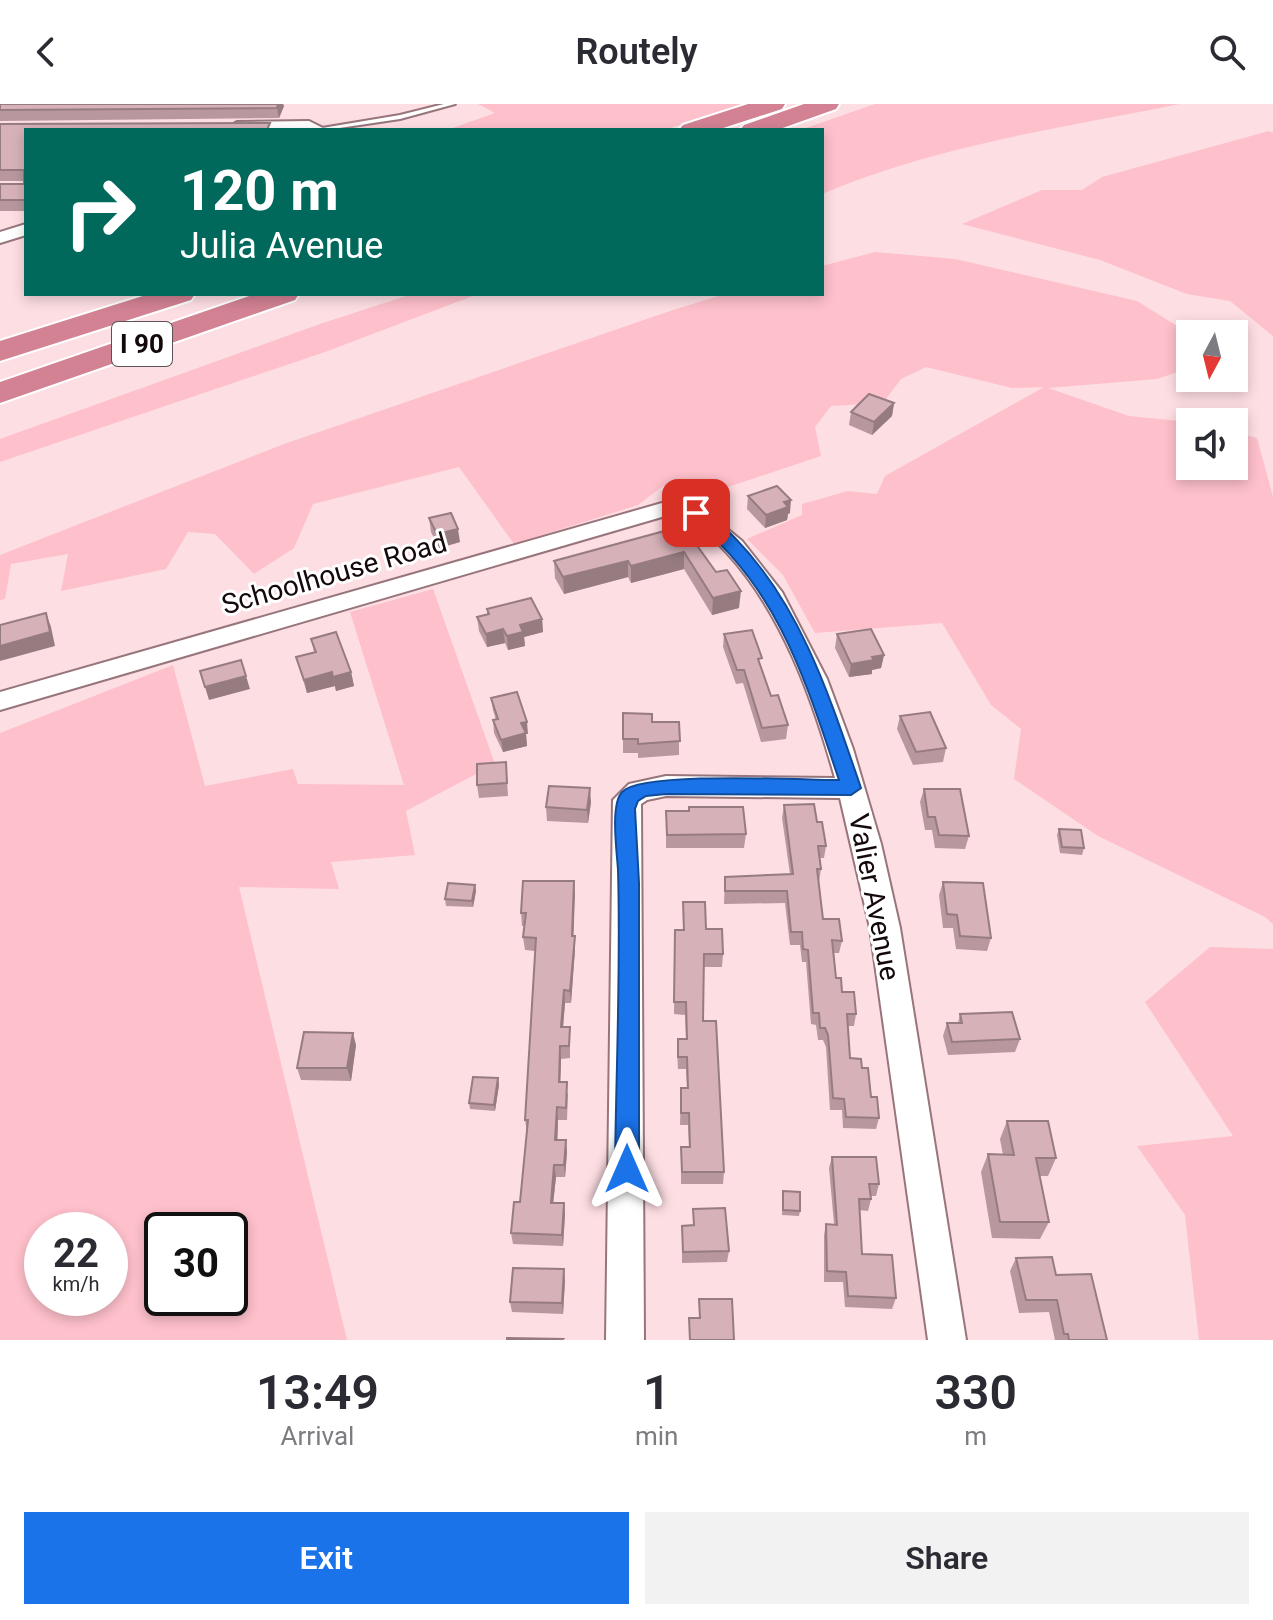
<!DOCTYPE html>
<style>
:root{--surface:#fff;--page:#f2f2f3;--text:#2b2b33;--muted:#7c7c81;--accent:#1a73e8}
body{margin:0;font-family:Roboto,sans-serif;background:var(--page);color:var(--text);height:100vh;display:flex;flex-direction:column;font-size:30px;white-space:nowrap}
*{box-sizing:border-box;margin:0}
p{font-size:26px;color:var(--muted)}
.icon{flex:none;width:44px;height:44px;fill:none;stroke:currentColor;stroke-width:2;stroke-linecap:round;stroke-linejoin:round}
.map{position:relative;height:1236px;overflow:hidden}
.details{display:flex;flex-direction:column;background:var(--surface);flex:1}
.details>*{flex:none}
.hud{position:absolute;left:24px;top:24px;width:800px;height:168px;border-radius:0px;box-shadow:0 4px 12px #0003;background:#00695c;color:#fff;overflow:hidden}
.needle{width:52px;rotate:187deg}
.tools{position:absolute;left:1176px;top:216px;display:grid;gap:16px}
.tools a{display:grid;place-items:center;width:72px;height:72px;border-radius:0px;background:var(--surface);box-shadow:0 4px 12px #0003;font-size:40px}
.speed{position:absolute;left:24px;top:1108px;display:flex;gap:16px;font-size:40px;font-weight:700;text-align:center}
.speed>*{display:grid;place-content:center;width:104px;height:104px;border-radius:50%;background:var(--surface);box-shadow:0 4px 12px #0003;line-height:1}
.speed small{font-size:20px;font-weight:400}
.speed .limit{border:4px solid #111;border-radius:12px;background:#fff;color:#111}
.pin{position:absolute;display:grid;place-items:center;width:68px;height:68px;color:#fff;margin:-34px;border-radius:16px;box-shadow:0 4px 12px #0006}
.me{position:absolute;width:88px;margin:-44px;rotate:0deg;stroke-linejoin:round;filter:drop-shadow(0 0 6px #0008)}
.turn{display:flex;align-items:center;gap:28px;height:168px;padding:0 24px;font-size:36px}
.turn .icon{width:104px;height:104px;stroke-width:2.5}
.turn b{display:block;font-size:56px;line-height:68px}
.eta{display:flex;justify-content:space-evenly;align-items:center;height:136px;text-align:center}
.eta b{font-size:48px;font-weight:600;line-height:56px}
.action{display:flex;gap:16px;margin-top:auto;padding:16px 24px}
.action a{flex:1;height:92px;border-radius:0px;background:var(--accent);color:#fff;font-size:32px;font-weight:600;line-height:92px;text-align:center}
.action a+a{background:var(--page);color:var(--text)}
header{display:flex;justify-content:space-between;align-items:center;height:104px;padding:0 24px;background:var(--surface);font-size:36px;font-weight:600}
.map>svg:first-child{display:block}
</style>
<header><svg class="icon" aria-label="back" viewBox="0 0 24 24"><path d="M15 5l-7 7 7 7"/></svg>Routely<svg class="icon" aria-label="search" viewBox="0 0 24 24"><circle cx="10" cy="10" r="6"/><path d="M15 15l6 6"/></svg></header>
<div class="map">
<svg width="1273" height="1236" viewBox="0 0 1273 1236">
<rect width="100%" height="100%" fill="#fddee3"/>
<!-- green -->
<g fill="#fec0cb" fill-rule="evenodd">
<path d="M478,0H747L664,26H447L495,9Z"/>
<path d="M875,0H1180C1060,24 934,42 822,90V26H800Z"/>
<path d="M1269,27L1273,29V232L1230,197L1187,190L1100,156L962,120L1042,86H1082L1102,73Z"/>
<path d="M875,148L955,155L1137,197L1182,225L1190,242V264L1157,275L1048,284L1129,312L1190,318V362H1234V328L1257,334L1273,393V820L1265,813L1098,732L1014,675L1021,625L991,601L942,519L815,529L783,471L747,435L802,411V400L848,387L877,390L885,372L1044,283L1012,284L926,263L901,275L883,299L831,302L815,323L821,352L722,385L663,382L638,401L514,440L459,363L313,400L294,444L254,470L215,430L188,428L166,465L61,487L68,450L11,460L5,495L0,496V451L284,340L670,207L725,190H822V162Z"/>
<path d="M412,190H478L325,248L0,358V335L320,220Z"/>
<path d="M433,485L495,660L406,707L415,751L331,758L339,785L239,783L347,1236H0V629L173,561L205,682L293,665L298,680L404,681L350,508ZM42,1126H110V1194H42ZM162,1126H230V1194H162Z"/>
<path d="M1210,843L1273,845V1236H1199L1185,1111L1137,1042L1233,1032L1145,898Z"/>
</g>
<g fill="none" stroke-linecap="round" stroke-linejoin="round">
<defs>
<path id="service" d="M444,0H455L400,15L326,26L316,25L400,11Z"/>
<g id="minor">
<path d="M309,17L327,26H235L230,22L237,18Z"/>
<path d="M26,120V131L0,139V128Z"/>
<path d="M683,393L691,395L742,437L782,488L827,575L853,645L881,740L900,824L966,1236H928L870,824L840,694L666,692L647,696L641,700L644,1236H606L613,696L629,680L666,672L835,674C813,596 782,508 726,448C713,433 695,421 679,408L0,606V588Z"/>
</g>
<g id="motorway">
<path d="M748,0H785L782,5L717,26H679L683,21Z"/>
<path d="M804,0H839L836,5L777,26H740L744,21Z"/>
<path d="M149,190H195L191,196L0,257V237Z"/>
<path d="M255,190H299L295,196L0,299V278Z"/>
</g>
</defs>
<!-- service casing -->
<use href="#service" stroke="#97757b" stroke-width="4"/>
<!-- minor casing -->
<use href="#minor" stroke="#97757b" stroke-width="4"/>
<!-- motorway casing -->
<use href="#motorway" stroke="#fff" stroke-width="4"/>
<!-- service -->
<use href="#service" fill="#fff" fill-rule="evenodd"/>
<!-- minor -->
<use href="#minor" fill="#fff" fill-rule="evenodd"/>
<!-- motorway -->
<use href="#motorway" fill="#d28293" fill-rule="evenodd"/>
</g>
<!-- wall -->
<g fill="#b8989e">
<path d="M0,0H283L284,2L279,14L0,17Z"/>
<path d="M0,20L26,26V107H0V80H24V77H0Z"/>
<path d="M894,299L892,312L872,331L849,321L851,308Z"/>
<path d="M748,392L790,409L788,410L787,416L765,424L747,405Z"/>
<path d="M429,414L460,438L439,444L431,428Z"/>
<path d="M683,422L739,504L712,511L684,465L631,479L628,473L564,490L555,474L554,457Z"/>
<path d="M487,505L542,515L543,528L524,533L525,542L508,546L505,539L487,543L479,527L477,513L487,510Z"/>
<path d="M724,530L761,564L771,592L788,621L786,635L761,638L743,579L736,580L723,543Z"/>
<path d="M837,530L884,551L881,564L872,566V570L849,573L835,544Z"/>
<path d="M311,535L351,568L354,582L336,587L335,582L307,589L296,553L314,548Z"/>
<path d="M491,594L528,630H526L527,642L503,648L494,629L493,616H496L493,606Z"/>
<path d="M623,609L652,618H679V651L638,654V649H623Z"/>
<path d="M900,612L946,644L943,658L913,661L897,625Z"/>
<path d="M506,658L508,692L479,694L477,681Z"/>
<path d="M924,685L969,732L965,745L935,744L932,726H925L920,698Z"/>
<path d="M591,698L588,719L547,717L546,703Z"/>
<path d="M784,701L817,718L826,742L824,754H820L821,765L819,778L823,815L842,837L839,849H834L836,874L842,888L856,910L854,922H848L850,954L862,964L879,1014L876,1025L843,1024L842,1006H830L826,943L823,936H818L816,921L811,920L806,858H802L800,841H790L785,799L724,800L725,773L790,770L782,714Z"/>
<path d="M666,707L746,730L744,744H666Z"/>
<path d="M1059,725L1084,744L1082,751L1060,749L1057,731Z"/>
<path d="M574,777L573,832L575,845L571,899H565L563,923H570V954L561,955L560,978L568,990L567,1016H558L557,1036H566L567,1048L565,1073H556L553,1099H564L565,1110L563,1142L513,1140L511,1129L520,1098L527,1028L525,1016L535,847L525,846L523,833L525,822H522L521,809Z"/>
<path d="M943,778L991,834L987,847L956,845L953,824H943L939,791Z"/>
<path d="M475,781L476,787L473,803L446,802L445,795Z"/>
<path d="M683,798L706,825L723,850L722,863H704L703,917L724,1068L723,1080H681V1043H689L688,1021H680L681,984H687L686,965H678L677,947L678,935H686L685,911L674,910L675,826H683Z"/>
<path d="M960,910L1020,935L1015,948L948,951L943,932L947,919H958Z"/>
<path d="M356,941L351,977L301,976L297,964Z"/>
<path d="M498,974L499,981L495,1007L470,1005L469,999Z"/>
<path d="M1007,1017L1056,1054L1048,1072H1039L1049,1118L1040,1135L992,1134L981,1068L988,1050L1003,1051L1000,1035Z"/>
<path d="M832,1053L879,1080L876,1092H871V1095L868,1107L859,1106L862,1150L896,1194L892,1205L845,1203L843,1178H824V1131L826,1120H834L829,1064Z"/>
<path d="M783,1087L800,1107L799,1112L782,1111Z"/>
<path d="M693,1105L729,1147L727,1158L682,1159V1122L693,1121Z"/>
<path d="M1016,1154L1056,1171L1107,1236H1055L1049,1208L1019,1209L1010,1167Z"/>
<path d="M565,1176L563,1210L512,1208L510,1198Z"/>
</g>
<!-- shaded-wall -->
<g fill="#967c81">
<path d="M278,0H283L284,2L279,14L277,4Z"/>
<path d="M894,299L892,312L872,331L874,318Z"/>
<path d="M791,396L790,409L788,410L787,416L765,424L766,411L784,398Z"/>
<path d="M458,425L460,438L439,444L437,430Z"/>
<path d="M684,448V465L631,479V462Z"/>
<path d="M628,457V473L564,490L563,473Z"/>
<path d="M741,487L739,504L712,511L713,494Z"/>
<path d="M46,509L51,523L55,542L0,557V542Z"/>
<path d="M542,515L543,528L524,533L525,542L508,546L507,532L520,521Z"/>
<path d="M503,525L505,539L487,543L486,530Z"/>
<path d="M884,551L881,564L872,566V570L849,573L851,560L872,553Z"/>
<path d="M332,568L335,582L307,589L304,576Z"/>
<path d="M351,568L354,582L336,587L333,573Z"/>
<path d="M246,572L250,585L209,596L205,583Z"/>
<path d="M527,618L528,630H526L527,642L503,648L501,636L521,619Z"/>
<path d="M590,684L591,698L588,719L587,706Z"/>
<path d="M574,777L575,790L573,845L572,832Z"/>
<path d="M475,781L476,787L473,803L472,797Z"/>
<path d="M575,832V845L571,899L570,887Z"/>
<path d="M564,886L565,899L562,935L561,923Z"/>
<path d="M353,929L356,941L351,977L347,964Z"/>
<path d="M560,942L561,955L560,990L559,978Z"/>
<path d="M498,974L499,981L495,1007L494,1001Z"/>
<path d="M557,1003L558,1016L557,1048L555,1036Z"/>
<path d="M566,1036L567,1048L565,1073L564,1061Z"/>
<path d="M554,1061L556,1073L552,1110L551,1099Z"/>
<path d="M564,1099L565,1110L563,1142L562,1131Z"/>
<path d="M564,1165L565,1176L563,1210L562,1199Z"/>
</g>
<!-- building -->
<g fill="#d6b1b8" stroke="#967c81" stroke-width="2">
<path d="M0,0H278L277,4L0,6Z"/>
<path d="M270,19L267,26H26V96H0V80H24V66H0V20Z"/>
<path d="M869,290L894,299L874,318L851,308Z"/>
<path d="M777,382L791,396L784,398L788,403L766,411L748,392Z"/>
<path d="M451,409L458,425L437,430L429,414Z"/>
<path d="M683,422L716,468L727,466L741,487L713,494L684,448L631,462L628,457L563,473L554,457Z"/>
<path d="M531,494L542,515L520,521L523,528L507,532L503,525L486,530L477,513L489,510L487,505Z"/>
<path d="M46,509L50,528L0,542V521Z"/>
<path d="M871,525L884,551L872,553L874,556L851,560L837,530Z"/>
<path d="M752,526L762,554L758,555L771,592L778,591L788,621L762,624L744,566H737L724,530Z"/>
<path d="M336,528L351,568L333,573L332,568L304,576L296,553L316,548L311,535Z"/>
<path d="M241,556L246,572L205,583L200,567Z"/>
<path d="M517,588L527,618L521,619L526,629L501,636L493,616L498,615L491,594Z"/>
<path d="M930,608L946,644L916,648L900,612Z"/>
<path d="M623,609L652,610V618H679L680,637L638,640V635H623Z"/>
<path d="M506,658L507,679L477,681V660Z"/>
<path d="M549,682L590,684L587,706L546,703Z"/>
<path d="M924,685H960L969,732L939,731L935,713H928Z"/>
<path d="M814,700L817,718H822L826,742H818L821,765H817L823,815H839L842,837L832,836L836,874H841L842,888H854L856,910H847L850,954L861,955L862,964H868L871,993H877L879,1014L846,1013L844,995L833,994L828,931L825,924H820L819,909H813L808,846L803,845L802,828H791L787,787H725V773L793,770L784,701Z"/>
<path d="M689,703H743L746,730L667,731L666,707H689Z"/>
<path d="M1059,725L1081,726L1084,744L1062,743Z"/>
<path d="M523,777H574L572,832H575L570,887L564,886L561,923H570L569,942H560L559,978H567L566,1004L557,1003L555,1036H566L564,1061H554L551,1099H564L562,1131L511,1129L514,1098H520L528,1016H525L536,834L523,833L526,809H521Z"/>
<path d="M943,778L983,779L991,834L960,832L957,811L947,810Z"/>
<path d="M448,779L475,781L472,797L445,795Z"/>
<path d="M683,798H705L706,825H722L723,850H704L703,917H716L724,1068H682L681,1043H690L689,1009H681V984H688L687,953H678V935H687L686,898H674L675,826H684Z"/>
<path d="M1012,908L1020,935L952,938L947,919H962L960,910Z"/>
<path d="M304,928L353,929L347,964H297Z"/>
<path d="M473,973L498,974L494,1001L469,999Z"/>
<path d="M1007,1017H1048L1056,1054H1036L1049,1118H1000L988,1050L1014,1051Z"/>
<path d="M832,1053H876L879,1080H869L871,1095H859L862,1150L892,1151L896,1194L848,1192L846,1168L827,1167L826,1120L837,1121Z"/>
<path d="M783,1087L800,1088V1107L783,1106Z"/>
<path d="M725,1104L729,1147L683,1148L682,1122L694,1121L693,1105Z"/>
<path d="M1052,1153L1056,1171L1091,1170L1107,1236H1069L1068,1230H1064L1057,1196H1026L1016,1154Z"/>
<path d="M513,1164L564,1165L562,1199L510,1198Z"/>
<path d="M699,1195H732L734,1236H690L689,1214H700Z"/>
<path d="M507,1234L563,1235L562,1236H507Z"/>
</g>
<!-- route -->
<path fill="#1a73e8" stroke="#114b97" stroke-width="2" d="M696,405C710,409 724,423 735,434C802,503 830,594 861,684L851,691L666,690L646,692L638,697L635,705L639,779V1065L635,1073L627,1077L618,1073L615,1065C616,966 621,865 618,766C617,748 610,701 622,688C642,667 804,676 839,676C805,575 778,482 690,413V406Z"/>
<g text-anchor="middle" stroke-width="6" stroke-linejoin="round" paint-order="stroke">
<!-- shield labels -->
<rect fill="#fff" stroke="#5a5254" stroke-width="2" x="112" y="218" width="60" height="44" rx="6"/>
<g font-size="26" font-weight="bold" fill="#14080b">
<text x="142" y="249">I 90</text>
</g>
<!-- street labels -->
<g font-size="28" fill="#14080b" stroke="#fff">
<text transform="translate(334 469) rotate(-16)" y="10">Schoolhouse Road</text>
<text transform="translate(875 793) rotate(79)" y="10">Valier Avenue</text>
</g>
</g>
</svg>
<div class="tools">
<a><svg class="needle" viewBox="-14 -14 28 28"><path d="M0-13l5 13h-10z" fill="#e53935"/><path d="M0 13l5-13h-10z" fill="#7c7c81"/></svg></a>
<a><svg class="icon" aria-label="sound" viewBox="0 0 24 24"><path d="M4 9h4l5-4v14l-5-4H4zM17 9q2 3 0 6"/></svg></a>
</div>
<div class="speed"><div>22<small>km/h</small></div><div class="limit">30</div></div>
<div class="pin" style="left:696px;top:409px;background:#d93025"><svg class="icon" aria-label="arrive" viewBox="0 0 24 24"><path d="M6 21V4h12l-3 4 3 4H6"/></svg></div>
<svg class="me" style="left:627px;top:1065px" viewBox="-20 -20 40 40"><path d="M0-17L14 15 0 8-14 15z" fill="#1a73e8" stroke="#fff" stroke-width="4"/></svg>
<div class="hud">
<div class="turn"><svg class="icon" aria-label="right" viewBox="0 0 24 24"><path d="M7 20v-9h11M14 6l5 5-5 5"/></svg><div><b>120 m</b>Julia Avenue</div></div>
</div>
</div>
<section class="details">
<div class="eta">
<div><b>13:49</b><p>Arrival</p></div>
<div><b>1</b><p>min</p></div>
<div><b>330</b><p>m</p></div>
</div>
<div class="action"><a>Exit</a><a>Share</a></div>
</section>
